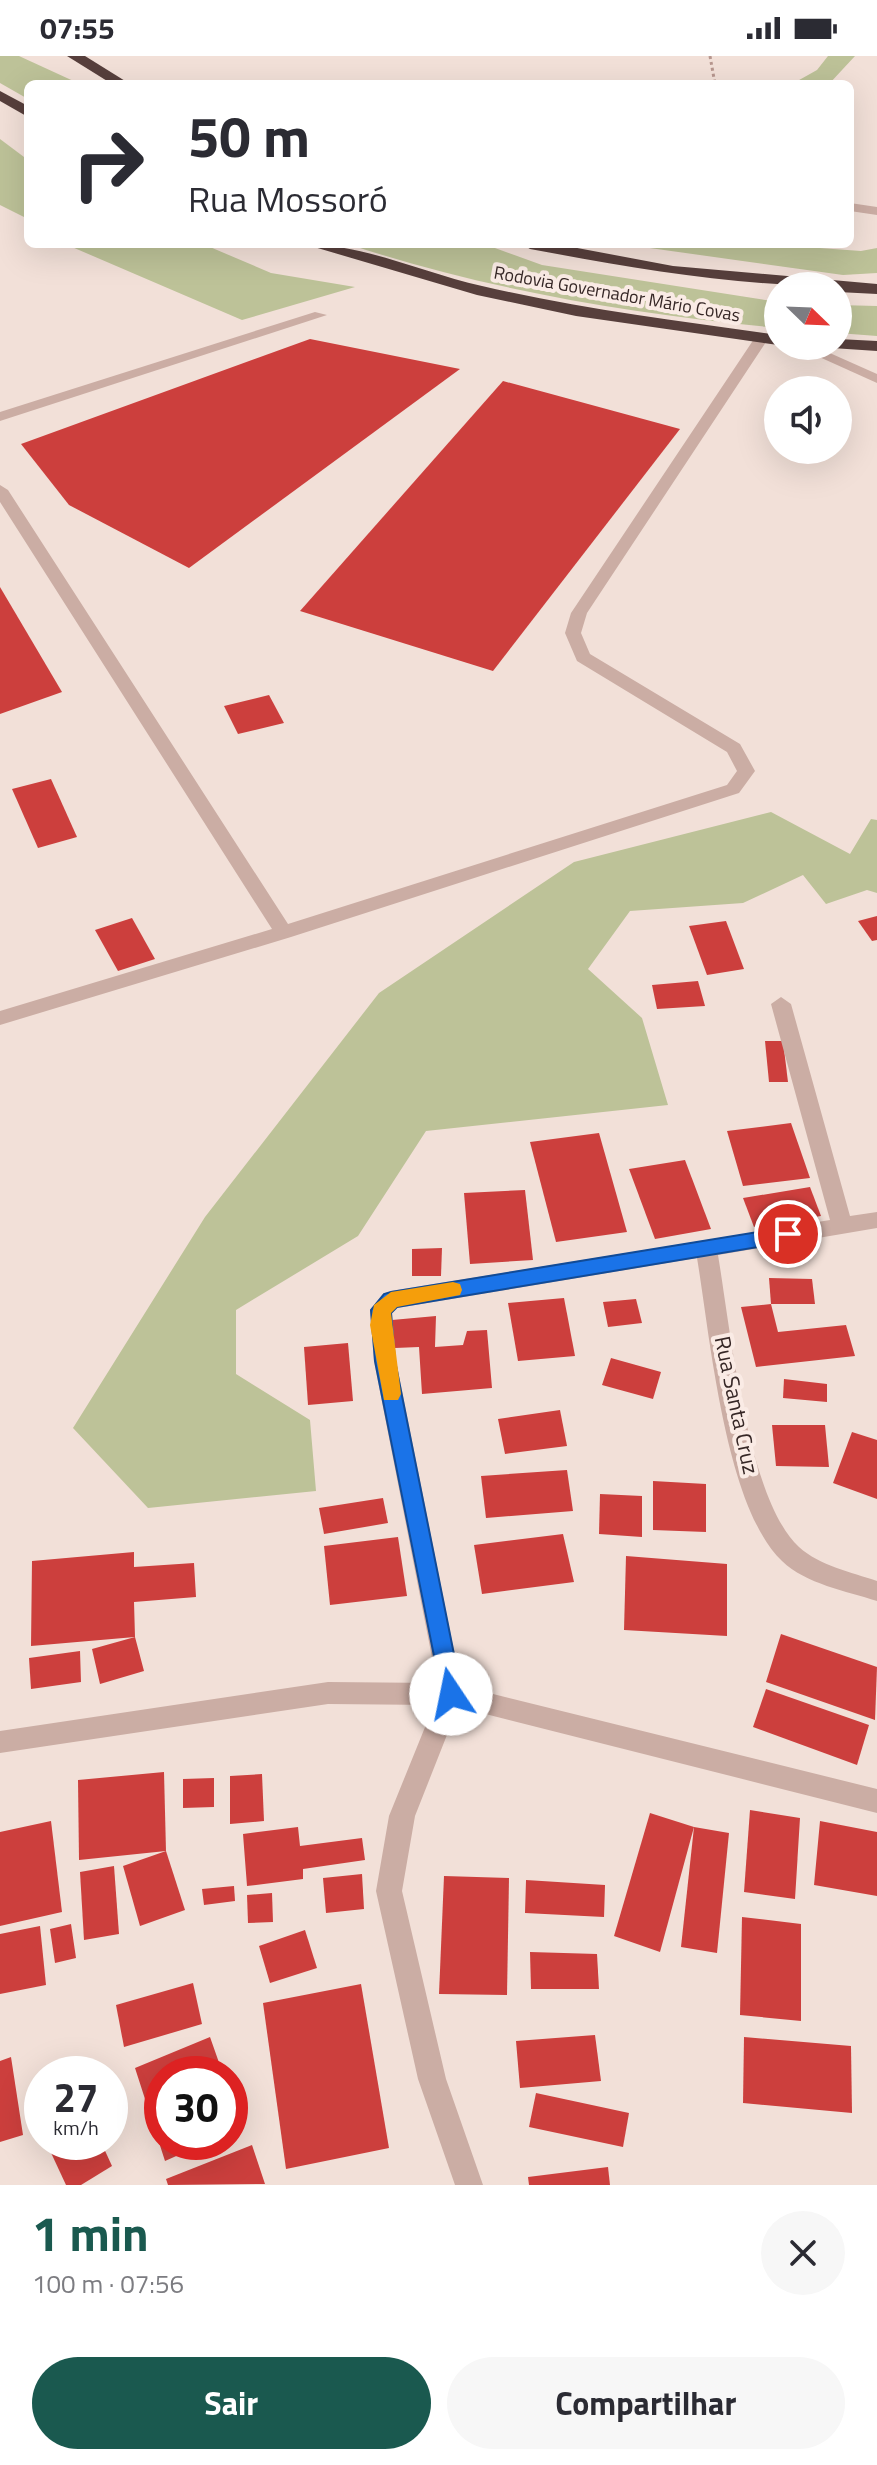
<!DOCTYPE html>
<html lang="pt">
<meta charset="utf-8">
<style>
:root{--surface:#fff;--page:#f7f7f7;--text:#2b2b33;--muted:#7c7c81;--accent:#1a594f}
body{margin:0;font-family:"Titillium Web",sans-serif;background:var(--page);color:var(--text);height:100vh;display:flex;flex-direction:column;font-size:30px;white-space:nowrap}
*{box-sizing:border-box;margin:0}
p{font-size:26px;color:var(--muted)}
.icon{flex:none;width:44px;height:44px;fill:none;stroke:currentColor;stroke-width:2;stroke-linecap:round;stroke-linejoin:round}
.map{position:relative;height:2129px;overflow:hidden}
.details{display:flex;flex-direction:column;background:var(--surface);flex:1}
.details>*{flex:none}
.guide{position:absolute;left:24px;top:24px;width:830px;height:168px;border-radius:12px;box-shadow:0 8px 32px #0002;background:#fff;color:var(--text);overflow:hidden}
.needle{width:52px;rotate:113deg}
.controls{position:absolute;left:764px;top:216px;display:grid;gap:16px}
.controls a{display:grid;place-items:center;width:88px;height:88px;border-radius:50%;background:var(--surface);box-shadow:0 8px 32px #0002;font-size:40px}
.speed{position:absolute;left:24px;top:2000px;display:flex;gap:16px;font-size:40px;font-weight:700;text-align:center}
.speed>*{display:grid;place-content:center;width:104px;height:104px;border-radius:50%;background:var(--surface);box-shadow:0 8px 32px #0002;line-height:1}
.speed small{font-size:20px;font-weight:400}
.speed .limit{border:12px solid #d22;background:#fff;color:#111}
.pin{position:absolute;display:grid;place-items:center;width:68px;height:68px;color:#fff;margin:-34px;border:4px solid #fff;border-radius:50%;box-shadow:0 2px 8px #0007}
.me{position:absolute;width:88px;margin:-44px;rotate:349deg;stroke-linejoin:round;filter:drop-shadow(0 0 6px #0008)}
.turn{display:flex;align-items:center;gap:28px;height:168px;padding:0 32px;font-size:36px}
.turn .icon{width:104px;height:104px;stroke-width:2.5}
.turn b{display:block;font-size:56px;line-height:68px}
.round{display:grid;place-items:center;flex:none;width:84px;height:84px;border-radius:42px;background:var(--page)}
.summary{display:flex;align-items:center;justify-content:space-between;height:136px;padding:0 32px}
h1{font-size:48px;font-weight:700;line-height:60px;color:var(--accent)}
.action{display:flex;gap:16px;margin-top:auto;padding:16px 32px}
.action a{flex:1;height:92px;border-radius:48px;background:var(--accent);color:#fff;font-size:32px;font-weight:700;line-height:92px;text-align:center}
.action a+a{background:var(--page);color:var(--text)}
.status{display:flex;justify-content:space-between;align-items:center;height:56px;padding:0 40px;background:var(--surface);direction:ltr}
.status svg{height:22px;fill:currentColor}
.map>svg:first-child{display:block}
</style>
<div class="status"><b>07:55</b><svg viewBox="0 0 49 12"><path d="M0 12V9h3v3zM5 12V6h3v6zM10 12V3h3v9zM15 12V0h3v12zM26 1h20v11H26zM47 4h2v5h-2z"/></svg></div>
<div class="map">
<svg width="877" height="2129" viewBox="0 0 877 2129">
<rect width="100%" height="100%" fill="#f2e0d8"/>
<!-- green -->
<g fill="#bdc298">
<path d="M0,0H19L80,28H28V43L0,27Z"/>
<path d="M828,0H855L829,28H792L817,14Z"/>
<path d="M0,83L28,104V163L0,149Z"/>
<path d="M65,188H203L271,217L355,231L242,264Z"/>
<path d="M348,188H484L542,209L778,246V272C633,258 486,234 348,188Z"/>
<path d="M621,188H764L861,195L877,192V217L843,219Z"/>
<path d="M838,249L877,250V280L838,277Z"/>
<path d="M771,756L850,798L871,763L877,764V837L867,834L826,848L803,819L743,847L630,855L588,913L642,962L668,1049L426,1075L358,1180L236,1254V1318L310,1364L316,1435L148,1452L73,1372L205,1161L379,937L574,806Z"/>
</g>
<!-- building -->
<g fill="#cc3f3d">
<path d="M310,283L460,313L189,512L69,449L21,388Z"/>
<path d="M503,325L680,373L493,615L300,555Z"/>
<path d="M0,531L62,636L0,658Z"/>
<path d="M269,639L284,667L238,678L224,650Z"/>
<path d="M51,723L77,781L38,792L12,733Z"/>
<path d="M877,860V884L872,885L858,865Z"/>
<path d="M132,862L155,903L118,915L95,874Z"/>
<path d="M726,865L744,913L707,919L689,870Z"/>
<path d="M698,925L705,950L657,953L652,929Z"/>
<path d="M765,985H783L788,1026H769Z"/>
<path d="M791,1067L810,1122L743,1130L727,1075Z"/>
<path d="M599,1077L627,1176L556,1186L530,1086Z"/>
<path d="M685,1104L711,1173L655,1183L629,1113Z"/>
<path d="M810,1131L821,1160L754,1171L743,1142Z"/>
<path d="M525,1134L533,1204L470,1208L464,1137Z"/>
<path d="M442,1192L441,1220H412V1193Z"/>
<path d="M769,1222L812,1223L815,1248H771Z"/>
<path d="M564,1242L575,1300L518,1305L508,1247Z"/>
<path d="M636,1243L642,1267L608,1271L603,1246Z"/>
<path d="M771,1248L778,1276L846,1269L855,1300L756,1311L741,1251Z"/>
<path d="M436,1260L435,1291L463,1289L467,1275L487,1274L492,1332L422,1338L419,1291L395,1292L392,1264Z"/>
<path d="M348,1287L353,1345L308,1349L304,1291Z"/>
<path d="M611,1302L661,1316L653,1343L602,1329Z"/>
<path d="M784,1323L827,1328V1346L783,1342Z"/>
<path d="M560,1354L567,1390L505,1398L498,1363Z"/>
<path d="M772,1369H825L829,1411L776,1410Z"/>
<path d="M852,1376L877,1384V1443L833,1427Z"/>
<path d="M567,1414L573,1455L486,1462L481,1420Z"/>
<path d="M653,1425L706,1428V1476L653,1474Z"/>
<path d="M600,1438L642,1440V1481L599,1478Z"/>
<path d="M383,1442L388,1467L324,1478L319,1452Z"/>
<path d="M563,1478L574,1526L482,1538L474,1489Z"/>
<path d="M398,1481L407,1540L330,1549L324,1490Z"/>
<path d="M134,1496V1511L194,1507L196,1541L134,1546L135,1581L144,1615L100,1628L92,1593L135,1581L31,1590L32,1505Z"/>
<path d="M626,1500L727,1508V1580L624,1574Z"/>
<path d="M781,1578L877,1611L875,1664L766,1626Z"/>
<path d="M80,1595L81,1626L31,1633L29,1602Z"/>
<path d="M766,1633L869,1669L857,1709L753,1671Z"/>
<path d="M164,1716L166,1795L79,1804L78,1724Z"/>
<path d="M262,1718L264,1765L230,1768V1720Z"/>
<path d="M214,1722V1751L183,1752V1723Z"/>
<path d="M750,1754L800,1762L795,1843L744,1836Z"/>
<path d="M650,1757L694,1771L660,1896L614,1880Z"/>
<path d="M51,1765L62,1856L0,1870V1776Z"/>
<path d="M820,1765L877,1776V1840L814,1829Z"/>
<path d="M298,1771L300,1790L362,1782L365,1804L303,1813V1823L247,1830L243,1778Z"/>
<path d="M694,1771L729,1777L717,1897L681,1891Z"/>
<path d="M166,1795L185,1854L140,1870L123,1810Z"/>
<path d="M114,1810L119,1878L84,1884L80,1816Z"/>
<path d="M362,1818L364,1853L326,1857L323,1822Z"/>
<path d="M444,1820L509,1822L507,1939L439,1938Z"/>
<path d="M526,1824L605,1829L604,1861L525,1857Z"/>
<path d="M234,1830L235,1845L204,1849L202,1833Z"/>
<path d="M272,1837L273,1866L248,1867L247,1839Z"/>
<path d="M742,1861L801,1868V1965L740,1959Z"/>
<path d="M71,1868L76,1902L55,1907L50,1873Z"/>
<path d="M40,1870L46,1929L0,1938V1878Z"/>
<path d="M305,1874L317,1912L270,1927L259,1890Z"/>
<path d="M530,1896L597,1898L599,1933H531Z"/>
<path d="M193,1927L202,1968L124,1991L116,1949Z"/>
<path d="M361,1928L389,2092L286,2113L263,1947Z"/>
<path d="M595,1979L601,2025L520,2032L516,1985Z"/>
<path d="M210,1981L223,2018H162V2086H208L165,2105L135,2012Z"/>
<path d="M744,1981L851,1990L852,2057L743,2047Z"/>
<path d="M11,2001L23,2079L0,2086V2005Z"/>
<path d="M536,2037L629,2057L623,2091L529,2071Z"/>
<path d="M230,2040L242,2072L230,2077Z"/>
<path d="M46,2086H101L112,2110L81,2129H66Z"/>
<path d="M252,2089L265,2128L168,2129L166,2123Z"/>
<path d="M608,2111L610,2129H529L528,2121Z"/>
</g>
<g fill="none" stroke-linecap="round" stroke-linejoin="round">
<!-- path -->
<path stroke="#b7968e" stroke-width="3" stroke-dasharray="3 3" stroke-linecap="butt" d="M710,0L715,28"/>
<!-- lane -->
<g fill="#cbada4" fill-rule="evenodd">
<path d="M850,147L877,151V159L850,155Z"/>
<path d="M315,256L327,259L0,365V356Z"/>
<path d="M761,279L768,283L587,557L581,577L590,598L740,688L755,715L739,737L291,881L0,969V955L272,873L0,446V429L8,434L288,868L727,729L737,715L727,696L577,605L565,577L571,557L754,283Z"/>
<path d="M795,290H814L877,318V327Z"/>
</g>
<!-- street -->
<path fill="#cbada4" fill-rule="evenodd" d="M781,941L791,948L850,1160L877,1156V1172L718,1199C730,1270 747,1443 799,1491C820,1510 851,1516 877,1525V1545C846,1535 806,1528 782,1505C725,1451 710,1279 697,1202L397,1252L392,1257L396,1305L461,1630L877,1733V1757L458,1651L415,1760L402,1835L446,2023L483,2129H455L418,2023L376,1835L389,1760L434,1649L328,1648L0,1697V1675L328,1626L437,1627L374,1305L370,1254L383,1238L391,1235L830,1164L771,948Z"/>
<!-- highway -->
<g fill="#573f3c" fill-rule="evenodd">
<path d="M67,0H85L130,28H112Z"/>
<path d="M0,35L28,50V61L0,45Z"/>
<path d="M304,188C364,188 423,217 482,230C580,253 679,265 778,279V289L576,260L477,239Z"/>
<path d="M522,188H556L673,210L877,228V238L838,236V230C733,230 633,212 530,193Z"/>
<path d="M838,283L877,285V295L832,292L838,290Z"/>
</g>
</g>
<!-- route -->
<path fill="#1a73e8" stroke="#114b97" stroke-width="2" d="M788,1171L797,1178L788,1186L397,1251L391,1257L395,1305L462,1638L458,1645L451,1648L443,1645L375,1305L371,1254L384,1238L391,1236Z"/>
<!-- slow -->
<path fill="#f59e0b" d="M453,1226L460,1228L462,1234L460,1239L397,1251L391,1257L401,1338L398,1344H384L370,1269L374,1249L391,1236Z"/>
<g text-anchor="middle" stroke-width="8" stroke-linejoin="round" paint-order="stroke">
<!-- far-street labels -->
<g font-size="18" fill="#362726" stroke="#faebe5">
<text transform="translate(617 238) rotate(10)" y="6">Rodovia Governador Mário Covas</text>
</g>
<!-- street labels -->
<g font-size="22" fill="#362726" stroke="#faebe5">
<text transform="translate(737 1349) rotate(78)" y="8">Rua Santa Cruz</text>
</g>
</g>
</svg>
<div class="controls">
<a><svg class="needle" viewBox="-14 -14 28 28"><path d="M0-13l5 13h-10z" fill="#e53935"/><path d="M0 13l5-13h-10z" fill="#7c7c81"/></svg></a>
<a><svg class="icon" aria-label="sound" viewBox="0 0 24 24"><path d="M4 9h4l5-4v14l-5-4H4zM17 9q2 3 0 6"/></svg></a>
</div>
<div class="speed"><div>27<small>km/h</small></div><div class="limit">30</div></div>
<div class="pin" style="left:788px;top:1178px;background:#d93025"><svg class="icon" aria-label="arrive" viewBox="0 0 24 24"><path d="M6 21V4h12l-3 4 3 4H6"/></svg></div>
<svg class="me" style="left:451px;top:1638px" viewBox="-20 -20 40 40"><circle r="19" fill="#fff"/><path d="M0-13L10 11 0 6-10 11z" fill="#1a73e8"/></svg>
<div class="guide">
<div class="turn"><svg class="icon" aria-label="right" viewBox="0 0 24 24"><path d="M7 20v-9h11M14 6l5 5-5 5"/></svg><div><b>50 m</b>Rua Mossoró</div></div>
</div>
</div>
<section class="details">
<div class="summary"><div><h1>1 min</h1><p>100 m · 07:56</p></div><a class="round"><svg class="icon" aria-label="close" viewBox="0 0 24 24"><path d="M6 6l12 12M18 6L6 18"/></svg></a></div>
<div class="action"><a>Sair</a><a>Compartilhar</a></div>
</section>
